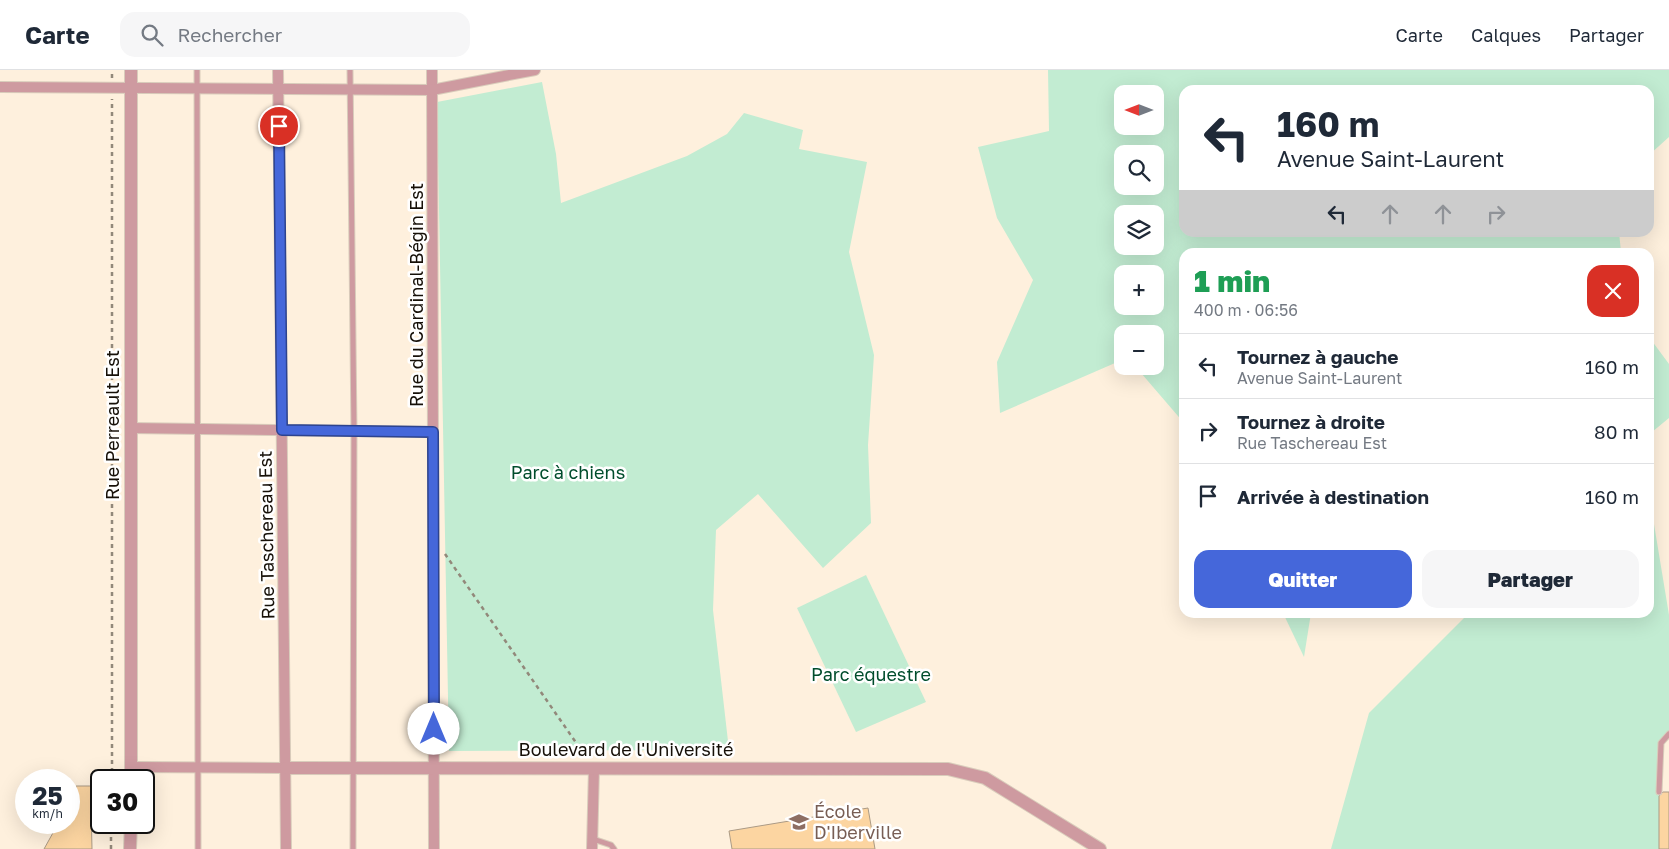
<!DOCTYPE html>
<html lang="fr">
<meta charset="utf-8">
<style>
:root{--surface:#fff;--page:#f6f6f7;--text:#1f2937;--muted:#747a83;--line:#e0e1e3;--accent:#4567da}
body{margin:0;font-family:"Golos Text",sans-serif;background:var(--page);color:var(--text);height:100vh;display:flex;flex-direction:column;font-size:19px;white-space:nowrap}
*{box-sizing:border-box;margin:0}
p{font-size:16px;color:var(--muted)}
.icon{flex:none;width:28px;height:28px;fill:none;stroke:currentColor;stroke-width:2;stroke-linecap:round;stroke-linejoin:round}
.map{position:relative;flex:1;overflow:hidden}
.details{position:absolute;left:1179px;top:178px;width:475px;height:370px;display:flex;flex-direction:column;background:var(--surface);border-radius:15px;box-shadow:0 5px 20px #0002}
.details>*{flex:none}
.guide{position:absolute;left:1179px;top:15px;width:475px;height:152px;border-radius:15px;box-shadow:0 5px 20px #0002;background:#fff;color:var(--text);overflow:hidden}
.needle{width:32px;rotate:270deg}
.fabs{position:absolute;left:1114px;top:15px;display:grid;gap:10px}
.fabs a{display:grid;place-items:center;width:50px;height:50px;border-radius:10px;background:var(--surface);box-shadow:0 5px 20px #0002;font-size:25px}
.speed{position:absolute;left:15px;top:699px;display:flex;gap:10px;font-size:25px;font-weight:700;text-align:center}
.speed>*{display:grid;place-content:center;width:65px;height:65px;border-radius:50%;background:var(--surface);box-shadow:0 5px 20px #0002;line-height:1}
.speed small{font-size:12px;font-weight:400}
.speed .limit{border:2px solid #111;border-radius:8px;background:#fff;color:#111}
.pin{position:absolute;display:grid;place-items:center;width:42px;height:42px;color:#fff;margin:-21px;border:2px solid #fff;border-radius:50%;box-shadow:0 1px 5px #0007}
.me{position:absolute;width:55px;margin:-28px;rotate:0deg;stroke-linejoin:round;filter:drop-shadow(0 0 4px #0008)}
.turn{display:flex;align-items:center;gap:18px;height:105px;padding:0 15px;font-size:22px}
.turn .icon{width:65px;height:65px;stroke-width:2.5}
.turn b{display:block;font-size:35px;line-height:42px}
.lanes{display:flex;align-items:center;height:48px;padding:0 15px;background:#0003;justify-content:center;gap:25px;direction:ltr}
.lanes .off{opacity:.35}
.round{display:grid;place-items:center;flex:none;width:52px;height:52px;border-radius:15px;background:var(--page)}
.overview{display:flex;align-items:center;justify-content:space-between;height:85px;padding:0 15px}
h1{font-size:30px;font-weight:800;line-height:38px;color:#1e9e55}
.primary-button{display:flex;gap:10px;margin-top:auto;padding:10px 15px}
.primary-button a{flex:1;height:58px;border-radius:15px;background:var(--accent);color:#fff;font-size:20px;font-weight:800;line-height:58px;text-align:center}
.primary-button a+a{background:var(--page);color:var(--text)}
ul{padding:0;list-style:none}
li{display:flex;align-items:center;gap:15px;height:65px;padding:0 15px;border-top:1px solid var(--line)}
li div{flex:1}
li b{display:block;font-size:19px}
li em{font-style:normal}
header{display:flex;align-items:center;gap:30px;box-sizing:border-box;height:70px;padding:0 25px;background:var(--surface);border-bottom:1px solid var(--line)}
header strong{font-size:24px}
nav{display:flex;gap:28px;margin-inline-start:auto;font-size:18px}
.search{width:350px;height:45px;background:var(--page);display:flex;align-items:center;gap:12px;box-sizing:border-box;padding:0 18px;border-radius:15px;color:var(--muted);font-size:19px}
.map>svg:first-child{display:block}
</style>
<header>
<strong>Carte</strong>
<div class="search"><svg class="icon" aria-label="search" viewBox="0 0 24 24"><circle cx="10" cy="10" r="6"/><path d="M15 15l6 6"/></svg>Rechercher</div>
<nav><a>Carte</a><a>Calques</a><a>Partager</a></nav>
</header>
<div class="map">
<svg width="1669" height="779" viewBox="0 0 1669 779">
<rect width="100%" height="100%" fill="#fef0dd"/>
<!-- green -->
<g fill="#c2ecd2" fill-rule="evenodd">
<path d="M1048,0H1669V67L1649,85V20H1184V162H1619L1621,182H1184V353L1135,296H1155V264H1122V290L1000,343L997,292L1033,210L997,148L978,77L1049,61ZM1122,24H1155V56H1122ZM1122,84H1155V116H1122ZM1122,144H1155V176H1122ZM1122,204H1155V236H1122Z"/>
<path d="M542,12L556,84L561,133L687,86L727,64L744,43L803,60L799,79L867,92L849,182L874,285L868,375L871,453L823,498L758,424L716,460L713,540L729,680L449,681L437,32Z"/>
<path d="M1649,267L1669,294V348L1652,362V442L1669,545V664L1661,673L1659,779H1331L1369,643L1469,543L1649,542Z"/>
<path d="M866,505L926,632L856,662L797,538Z"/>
<path d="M1283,543H1311L1304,587Z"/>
</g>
<!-- building -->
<g fill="#fcd5a1" stroke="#ab9a85">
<path d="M76,716H95V737L91,736L92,779H44L59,752H69V741H75Z"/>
<path d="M1663,722H1669V779H1659V726Z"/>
<path d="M868,738L875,779H732L729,761Z"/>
</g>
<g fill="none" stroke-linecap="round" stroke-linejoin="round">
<defs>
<g id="service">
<path d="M197,0L198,779"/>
<path d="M350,0L354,361L353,779"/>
<path d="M1659,722L1661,673L1669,664"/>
<path d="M593,769L611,775L614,779"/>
</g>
<g id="minor">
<path d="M278,0L286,779"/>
<path d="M432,0L434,779"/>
<path d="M0,17L432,20L535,0"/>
<path d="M130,358L433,362"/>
<path d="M131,697L286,698"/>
<path d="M592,779L594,698"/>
</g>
<g id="tertiary">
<path d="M131,0V710"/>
<path d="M286,698L948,699L985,708L1100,779"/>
<path d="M130,779L131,752"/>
</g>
</defs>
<!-- service casing -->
<use href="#service" stroke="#d9ccbb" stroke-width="7"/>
<!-- minor casing -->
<use href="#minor" stroke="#d9ccbb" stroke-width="12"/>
<!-- tertiary casing -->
<use href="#tertiary" stroke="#d9ccbb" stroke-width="14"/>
<!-- path -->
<g stroke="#92887a" stroke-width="2.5" stroke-dasharray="4 4" stroke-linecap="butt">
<path d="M112,8V0"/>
<path d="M445,484L586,687"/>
<path d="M112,710V29"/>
<path d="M111,779V752"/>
</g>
<!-- service -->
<use href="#service" stroke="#ce9aa0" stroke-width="5"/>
<!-- minor -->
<use href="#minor" stroke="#ce9aa0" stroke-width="10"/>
<!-- tertiary -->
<use href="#tertiary" stroke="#ce9aa0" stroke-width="12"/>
</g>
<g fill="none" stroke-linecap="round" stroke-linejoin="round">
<defs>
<path id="route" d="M279,56L282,360L433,362L434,659"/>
</defs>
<!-- route casing -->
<use href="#route" stroke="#2d438e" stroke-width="12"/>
<!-- route -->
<use href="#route" stroke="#4567da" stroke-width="9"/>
</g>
<!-- icons -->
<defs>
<symbol id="school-bare" viewBox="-9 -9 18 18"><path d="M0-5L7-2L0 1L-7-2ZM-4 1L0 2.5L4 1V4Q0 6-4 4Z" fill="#8d6e63" stroke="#fff" stroke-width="2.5" paint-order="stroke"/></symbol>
</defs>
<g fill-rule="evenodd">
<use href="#school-bare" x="785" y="738" width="28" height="28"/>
</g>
<g text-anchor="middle" stroke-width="5" stroke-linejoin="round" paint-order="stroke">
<!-- street labels -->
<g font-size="18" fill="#161008" stroke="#fff">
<text transform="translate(417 225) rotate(-90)" y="6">Rue du Cardinal-Bégin Est</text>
<text transform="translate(113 355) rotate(-90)" y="6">Rue Perreault Est</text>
<text transform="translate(267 465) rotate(-91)" y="6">Rue Taschereau Est</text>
<text x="626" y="686">Boulevard de l'Université</text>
</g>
<!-- park labels -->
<g font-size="18" fill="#004d2c" stroke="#fff">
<text x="568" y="409">Parc à chiens</text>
<text x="871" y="611">Parc équestre</text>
</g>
<!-- education labels -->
<g font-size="18" fill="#785e54" stroke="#fff" text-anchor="start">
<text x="814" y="748">École<tspan x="814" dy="21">D'Iberville</tspan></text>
</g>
</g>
</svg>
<div class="fabs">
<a><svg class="needle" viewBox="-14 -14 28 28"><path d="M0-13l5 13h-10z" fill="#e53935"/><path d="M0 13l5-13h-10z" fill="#747a83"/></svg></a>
<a><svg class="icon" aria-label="search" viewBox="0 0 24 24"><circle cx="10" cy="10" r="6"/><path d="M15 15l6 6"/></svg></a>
<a><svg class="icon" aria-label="layers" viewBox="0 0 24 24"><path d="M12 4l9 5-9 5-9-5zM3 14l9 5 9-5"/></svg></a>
<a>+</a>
<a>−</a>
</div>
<div class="speed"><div>25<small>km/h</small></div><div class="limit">30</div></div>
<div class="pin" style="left:279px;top:56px;background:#d93025"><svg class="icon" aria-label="arrive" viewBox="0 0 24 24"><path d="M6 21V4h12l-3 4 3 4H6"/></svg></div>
<svg class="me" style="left:434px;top:659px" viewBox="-20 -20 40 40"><circle r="19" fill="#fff"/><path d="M0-13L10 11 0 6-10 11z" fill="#4567da"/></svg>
<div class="guide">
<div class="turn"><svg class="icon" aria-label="left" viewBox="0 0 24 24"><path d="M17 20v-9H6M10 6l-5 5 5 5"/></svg><div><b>160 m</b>Avenue Saint-Laurent</div></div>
<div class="lanes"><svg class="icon" aria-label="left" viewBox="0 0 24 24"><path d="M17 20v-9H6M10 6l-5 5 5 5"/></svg><svg class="icon off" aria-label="ahead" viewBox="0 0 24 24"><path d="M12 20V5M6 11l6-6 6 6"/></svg><svg class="icon off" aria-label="ahead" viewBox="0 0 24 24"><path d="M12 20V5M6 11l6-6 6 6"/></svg><svg class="icon off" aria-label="right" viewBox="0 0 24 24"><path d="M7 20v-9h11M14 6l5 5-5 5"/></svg></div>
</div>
<section class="details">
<div class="overview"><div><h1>1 min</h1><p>400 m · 06:56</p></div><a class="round" style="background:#d93025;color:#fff"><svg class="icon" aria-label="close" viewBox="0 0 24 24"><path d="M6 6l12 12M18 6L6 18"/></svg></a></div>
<ul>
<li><svg class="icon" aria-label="left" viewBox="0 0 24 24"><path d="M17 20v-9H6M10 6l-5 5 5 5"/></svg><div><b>Tournez à gauche</b><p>Avenue Saint-Laurent</p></div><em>160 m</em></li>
<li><svg class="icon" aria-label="right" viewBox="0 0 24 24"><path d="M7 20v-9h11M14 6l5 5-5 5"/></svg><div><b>Tournez à droite</b><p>Rue Taschereau Est</p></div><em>80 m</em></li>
<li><svg class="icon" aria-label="arrive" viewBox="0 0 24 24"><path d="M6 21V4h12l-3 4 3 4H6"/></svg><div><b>Arrivée à destination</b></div><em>160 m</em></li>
</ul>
<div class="primary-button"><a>Quitter</a><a>Partager</a></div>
</section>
</div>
